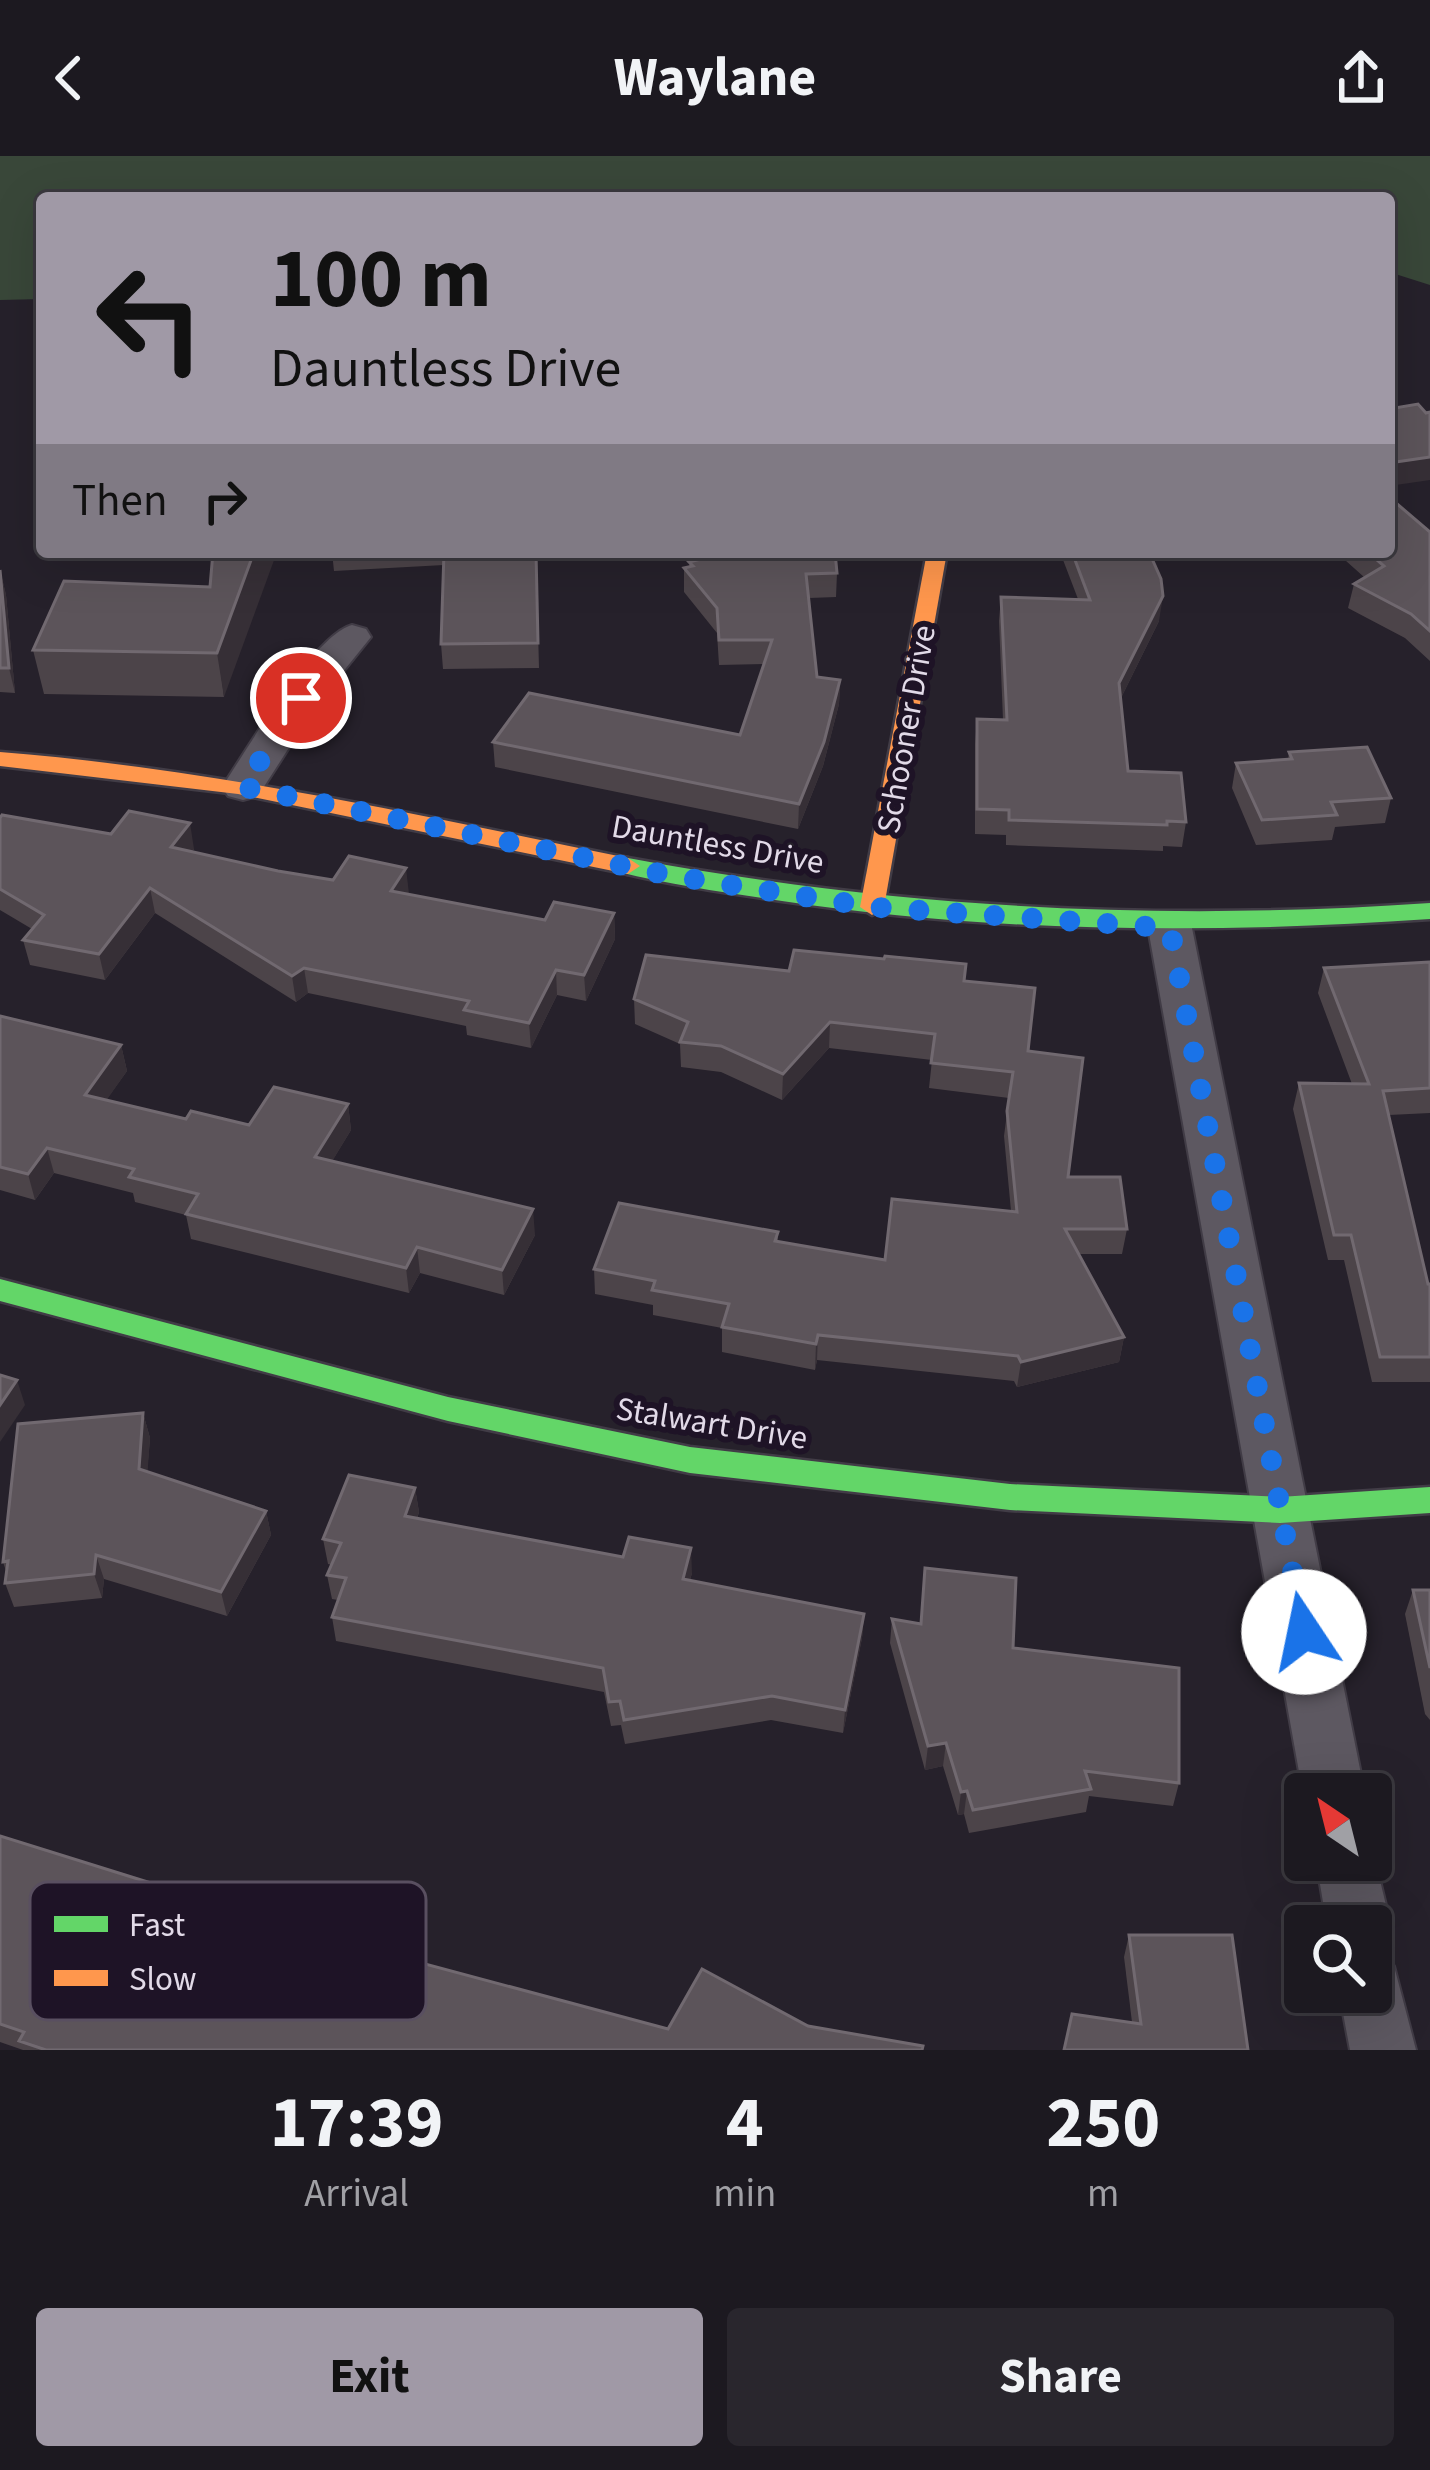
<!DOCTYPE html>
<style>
:root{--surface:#1c1920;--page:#29262d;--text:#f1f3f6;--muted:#a0a0a5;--line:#3a383e;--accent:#a099a6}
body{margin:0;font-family:"Source Sans 3",sans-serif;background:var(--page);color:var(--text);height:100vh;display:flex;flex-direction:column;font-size:45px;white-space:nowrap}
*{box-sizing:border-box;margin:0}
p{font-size:39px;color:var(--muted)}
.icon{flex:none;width:66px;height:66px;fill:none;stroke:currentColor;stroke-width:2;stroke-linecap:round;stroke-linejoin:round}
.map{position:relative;height:1894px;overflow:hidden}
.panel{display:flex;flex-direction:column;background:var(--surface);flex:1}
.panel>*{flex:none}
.hud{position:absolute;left:36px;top:36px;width:1359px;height:366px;border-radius:12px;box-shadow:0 12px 48px #0002,0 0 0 3px var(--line);background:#a099a6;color:#111;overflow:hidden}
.needle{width:78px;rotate:325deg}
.controls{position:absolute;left:1284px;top:1617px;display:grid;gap:24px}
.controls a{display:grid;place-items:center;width:108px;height:108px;border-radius:12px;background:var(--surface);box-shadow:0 12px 48px #0002,0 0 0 3px var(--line);font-size:60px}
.pin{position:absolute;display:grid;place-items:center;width:102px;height:102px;color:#fff;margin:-51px;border:6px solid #fff;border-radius:50%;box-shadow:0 3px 12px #0007}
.me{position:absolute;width:132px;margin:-66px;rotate:349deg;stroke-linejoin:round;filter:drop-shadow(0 0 9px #0008)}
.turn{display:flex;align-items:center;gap:42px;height:252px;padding:0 36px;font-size:54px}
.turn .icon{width:156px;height:156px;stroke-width:2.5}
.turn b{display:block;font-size:84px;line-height:102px}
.then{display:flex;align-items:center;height:114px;padding:0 36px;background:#0003;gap:24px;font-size:45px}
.eta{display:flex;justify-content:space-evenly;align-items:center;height:204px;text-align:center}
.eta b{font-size:72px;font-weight:700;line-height:84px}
.button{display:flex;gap:24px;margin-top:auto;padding:24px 36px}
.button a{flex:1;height:138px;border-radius:12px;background:var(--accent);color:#111;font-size:48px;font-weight:700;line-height:138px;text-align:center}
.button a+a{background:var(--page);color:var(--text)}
header{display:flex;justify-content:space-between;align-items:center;height:156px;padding:0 36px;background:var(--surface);font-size:54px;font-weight:700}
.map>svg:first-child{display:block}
</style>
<header><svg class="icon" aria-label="back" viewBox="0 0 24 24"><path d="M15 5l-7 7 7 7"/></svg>Waylane<svg class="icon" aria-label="share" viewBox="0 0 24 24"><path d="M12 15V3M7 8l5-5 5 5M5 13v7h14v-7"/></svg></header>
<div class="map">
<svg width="1430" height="1894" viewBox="0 0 1430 1894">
<rect width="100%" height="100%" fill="#26212b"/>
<!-- green -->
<path fill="#394739" d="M0,0H1430V129L1389,116V42H42V143L0,144Z"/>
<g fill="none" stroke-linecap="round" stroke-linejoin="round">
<defs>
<g id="street">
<path d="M352,469L366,473L371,481L317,548L258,640L243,644L228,640L222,631C246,595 314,479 352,469Z"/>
<path d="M1170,757L1186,762L1192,772L1365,1638H1305V1642L1303,1638L1148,772L1154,762Z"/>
<path d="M1371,1687L1391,1770L1382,1791L1371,1796V1770H1327L1316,1704H1371Z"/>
<path d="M1371,1800L1394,1810L1416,1894H1350L1339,1836H1371Z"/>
</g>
<g id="fast">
<path d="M628,702C898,752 1156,766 1430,747V763C1213,778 997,777 782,745C728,737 672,729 619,716L616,710L619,704Z"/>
<path d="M0,1123L448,1241L690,1291L1010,1328L1280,1341L1430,1331V1357L1280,1367L1010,1354L690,1317L448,1265L0,1145Z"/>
</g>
<g id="slow">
<path d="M927,396H947L884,751L872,759L860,751Z"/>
<path d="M0,596C213,613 419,659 628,702L640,710L628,718L238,638L0,610Z"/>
</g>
</defs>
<!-- street casing -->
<use href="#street" stroke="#413c46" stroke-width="4"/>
<!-- fast casing -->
<use href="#fast" stroke="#413c46" stroke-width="5"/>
<!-- slow casing -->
<use href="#slow" stroke="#413c46" stroke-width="5"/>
<!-- street -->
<use href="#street" fill="#5d5861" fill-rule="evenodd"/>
<!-- fast -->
<use href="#fast" fill="#63d668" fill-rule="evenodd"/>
<!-- slow -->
<use href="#slow" fill="#ff974d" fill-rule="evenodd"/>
</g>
<!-- wall -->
<g fill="#4c4449">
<path d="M1430,376V505L1405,482L1348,452L1354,428L1364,421L1336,396H1389Z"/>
<path d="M332,396H536L539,512L443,513L441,488L444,409L334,415Z"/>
<path d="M1060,396H1149L1159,465L1121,542L1128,615L1186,666L1182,691L1163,690V695L1006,689V679L975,678V588L977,563L1003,564L999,465L1001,441L1078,443Z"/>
<path d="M689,406L837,417L836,441L809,442L817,521L840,524L839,548L823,610L798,673L495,611L493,586L740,579L764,508L719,509L717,477L684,436V412L689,411Z"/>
<path d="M0,414L6,439L15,537L0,536Z"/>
<path d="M210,431L224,541L44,538L33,494Z"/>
<path d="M1289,596L1391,642L1385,667L1335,671L1332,684L1256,689L1232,632L1236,607L1288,604Z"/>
<path d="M0,662L194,693L192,696L278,715L545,764L614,757L615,783L586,845L557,839L531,892L467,879L466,870L308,837L296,846L155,757L105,824L30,809L23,784L32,773L0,754Z"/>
<path d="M884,803L965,825L1028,895L1068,1021L1127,1073L1122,1098H1079L1124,1181L1119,1206L1017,1231L1014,1225L817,1204L815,1214L722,1196V1172L653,1159V1149L595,1138L594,1113L778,1076V1085L885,1104L1011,1055L1004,980L1009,942L929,932L932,904L829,892L782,944L721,916L681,911L680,888L635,868L634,843L789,815Z"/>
<path d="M1430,806V957L1389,959L1428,1128H1430V1226H1372L1344,1104H1328L1293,953L1299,927L1352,928L1318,837L1324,812Z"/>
<path d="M0,860L121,889L127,915L106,944L186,963L249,969L348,948L351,974L332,1005L535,1079L504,1139L420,1117L409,1137L191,1083L186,1059L135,1046L133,1037L54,1017L35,1044L0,1034Z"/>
<path d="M143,1257L150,1282L147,1316L266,1355L271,1379L227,1460L104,1423L102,1442L14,1451L5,1427L6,1415L3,1406Z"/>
<path d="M415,1332L419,1356L417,1363L692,1417L690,1424L864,1458L862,1482L843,1577L771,1564L625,1588L621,1569L611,1570L604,1536L336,1485L332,1461L338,1444L332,1443L327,1419L332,1409L328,1408L323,1383Z"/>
<path d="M1413,1434H1430V1564L1425,1558L1405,1458Z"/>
<path d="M892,1463L1013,1492L1179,1627L1173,1650L1089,1640L1086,1656L969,1677L964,1658L958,1659L943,1610L925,1614L890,1487Z"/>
<path d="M0,1680L177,1756L163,1785L321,1838H372L668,1873L808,1870L922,1894H23L0,1886Z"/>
<path d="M1129,1779L1248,1894L1132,1866L1124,1801Z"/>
</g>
<!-- shaded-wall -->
<g fill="#362f36">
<path d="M1430,301V324L1389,330V307Z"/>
<path d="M254,396H277L224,541L217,497Z"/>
<path d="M0,414L6,439L15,537L9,512Z"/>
<path d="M1163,440L1159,465L1116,552L1119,527Z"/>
<path d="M840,524L839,548L823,610L798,673L799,648Z"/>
<path d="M190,667L194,693L176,716L171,691Z"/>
<path d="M406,712L409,738L394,761L391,735Z"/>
<path d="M150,732L155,757L105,824L99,798Z"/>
<path d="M614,757L615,783L586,845L584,819Z"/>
<path d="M304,812L308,837L296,846L292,820Z"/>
<path d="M556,814L557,839L531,892L529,867Z"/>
<path d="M830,866L829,892L782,944L783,918Z"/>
<path d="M121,889L127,915L92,965L85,939Z"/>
<path d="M348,948L351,974L319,1027L315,1001Z"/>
<path d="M47,992L54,1017L35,1044L28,1018Z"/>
<path d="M533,1053L535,1079L504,1139L502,1114Z"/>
<path d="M417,1091L420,1117L409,1137L406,1112Z"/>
<path d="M818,1179L817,1204L815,1214L816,1188Z"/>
<path d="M1124,1181L1119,1206L1017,1231L1021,1206Z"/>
<path d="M17,1224L25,1249L0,1286V1249Z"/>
<path d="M143,1257L150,1282L146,1338L139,1313Z"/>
<path d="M415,1332L419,1356L409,1385L405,1360Z"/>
<path d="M266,1355L271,1379L227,1460L221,1436Z"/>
<path d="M691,1392L692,1417L683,1447V1423Z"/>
<path d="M96,1399L104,1423L102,1442L94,1418Z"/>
<path d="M864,1458L862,1482L843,1577L845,1554Z"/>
<path d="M946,1587L943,1610L925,1614L928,1590Z"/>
<path d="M967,1635L964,1658L958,1659L961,1636Z"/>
<path d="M170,1733L177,1756L154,1802L146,1780Z"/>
</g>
<!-- building -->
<g fill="#5c545a" stroke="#716970" stroke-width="3">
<path d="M1389,248L1395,252L1418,248L1426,257L1430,256V301L1389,307Z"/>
<path d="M1389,341L1430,376V475L1411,458L1354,428L1384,410L1368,396H1389Z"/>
<path d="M213,396H254L217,497L33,494L64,425L210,431Z"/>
<path d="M444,396H536L538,487L441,488Z"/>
<path d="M729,396H835L837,417L806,418L817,521L840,524L824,586L799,648L493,586L529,537L740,579L772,484H719L717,452L684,412L693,410L689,406Z"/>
<path d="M1072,396H1149L1161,423L1163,440L1119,527L1128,615L1181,617L1186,666L1167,665V669L1009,664V654L977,653V563L1007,564L1001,441L1090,444Z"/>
<path d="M0,414L9,512H0Z"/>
<path d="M1367,591L1391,642L1331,646L1337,659L1262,664L1236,607L1292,603L1289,596Z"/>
<path d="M129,655L190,667L171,691L278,715L333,724L349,700L406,712L391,735L545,764L554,746L614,757L584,819L556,814L529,867L464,854L469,845L304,812L292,820L150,732L99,798L23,784L44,759L0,733V662L2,659L111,678Z"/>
<path d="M794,794L884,803L885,800L966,808L964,825L1035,832L1028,895L1083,902L1068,1021H1120L1127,1073H1065L1124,1181L1021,1206L1018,1200L818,1179L816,1188L722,1171L729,1148L652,1134L655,1125L594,1113L619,1047L778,1076L775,1085L885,1104L892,1043L1017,1056L1007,955L1013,916L931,907L935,878L830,866L783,918L721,890L680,886L688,866L634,843L646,799L789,815Z"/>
<path d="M1430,806V932L1383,935L1428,1128H1430V1201H1380L1351,1079H1334L1299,927L1369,928L1324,812Z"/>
<path d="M0,860L121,889L85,939L186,963L191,955L249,969L274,931L348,948L315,1001L533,1053L502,1114L417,1091L406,1112L186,1058L198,1038L129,1021L134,1013L47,992L28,1018L0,1011Z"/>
<path d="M0,1219L17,1224L0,1249Z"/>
<path d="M143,1257L139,1313L266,1355L221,1436L96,1399L94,1418L5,1427L8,1405L3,1406L18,1268Z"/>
<path d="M349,1319L415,1332L405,1360L623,1401L629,1381L691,1392L683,1423L864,1458L845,1554L772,1540L624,1564L620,1545L609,1546L603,1512L332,1461L346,1422L327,1419L341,1387L323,1383Z"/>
<path d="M925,1412L1016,1422L1013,1492L1179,1512V1627L1085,1615L1091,1633L973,1654L967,1635L961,1636L946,1587L928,1590L892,1463L921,1468Z"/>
<path d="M1413,1434H1430V1512Z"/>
<path d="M0,1680L170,1733L146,1780L321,1838L326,1826L372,1838L388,1798L668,1873L702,1813L808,1870L923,1890L922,1894H46L19,1885L24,1876L0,1868Z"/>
<path d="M1129,1779H1232L1248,1894H1064L1072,1858L1141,1868Z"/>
</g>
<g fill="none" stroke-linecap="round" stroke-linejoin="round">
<!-- route -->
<path stroke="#1a73e8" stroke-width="21" stroke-dasharray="0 37.8" d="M301,542L243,631L673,720L872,751L1170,772L1304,1476"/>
</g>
<g text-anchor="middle" stroke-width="12" stroke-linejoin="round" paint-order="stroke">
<!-- street labels -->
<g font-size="33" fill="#e2dae8" stroke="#1e1326">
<text transform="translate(905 573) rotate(-80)" y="12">Schooner Drive</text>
<text transform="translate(718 687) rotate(10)" y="12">Dauntless Drive</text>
<text transform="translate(712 1266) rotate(9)" y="12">Stalwart Drive</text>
</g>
</g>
<!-- legend -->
<rect x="30" y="1726" width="396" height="138" rx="18" fill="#1e1326" stroke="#594f60" stroke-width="3"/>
<rect x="54" y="1760" width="54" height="16" fill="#63d668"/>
<rect x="54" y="1814" width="54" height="16" fill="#ff974d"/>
<g font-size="33" fill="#e2dae8">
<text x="129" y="1780">Fast</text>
<text x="129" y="1834">Slow</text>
</g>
</svg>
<div class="controls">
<a><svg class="needle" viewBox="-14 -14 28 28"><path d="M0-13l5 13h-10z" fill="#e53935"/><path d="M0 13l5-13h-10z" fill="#a0a0a5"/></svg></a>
<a><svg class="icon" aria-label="search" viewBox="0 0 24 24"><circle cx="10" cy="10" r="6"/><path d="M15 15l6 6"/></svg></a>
</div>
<div class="pin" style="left:301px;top:542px;background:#d93025"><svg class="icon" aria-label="arrive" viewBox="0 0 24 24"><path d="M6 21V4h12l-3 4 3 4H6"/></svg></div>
<svg class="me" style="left:1304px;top:1476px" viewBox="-20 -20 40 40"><circle r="19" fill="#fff"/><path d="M0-13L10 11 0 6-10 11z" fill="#1a73e8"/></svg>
<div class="hud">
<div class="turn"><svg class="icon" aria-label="left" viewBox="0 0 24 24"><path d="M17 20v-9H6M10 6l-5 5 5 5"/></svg><div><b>100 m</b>Dauntless Drive</div></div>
<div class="then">Then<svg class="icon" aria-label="right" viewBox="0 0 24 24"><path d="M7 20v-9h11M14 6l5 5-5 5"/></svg></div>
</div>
</div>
<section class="panel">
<div class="eta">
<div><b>17:39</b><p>Arrival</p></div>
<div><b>4</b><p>min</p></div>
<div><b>250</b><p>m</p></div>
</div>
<div class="button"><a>Exit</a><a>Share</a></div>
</section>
